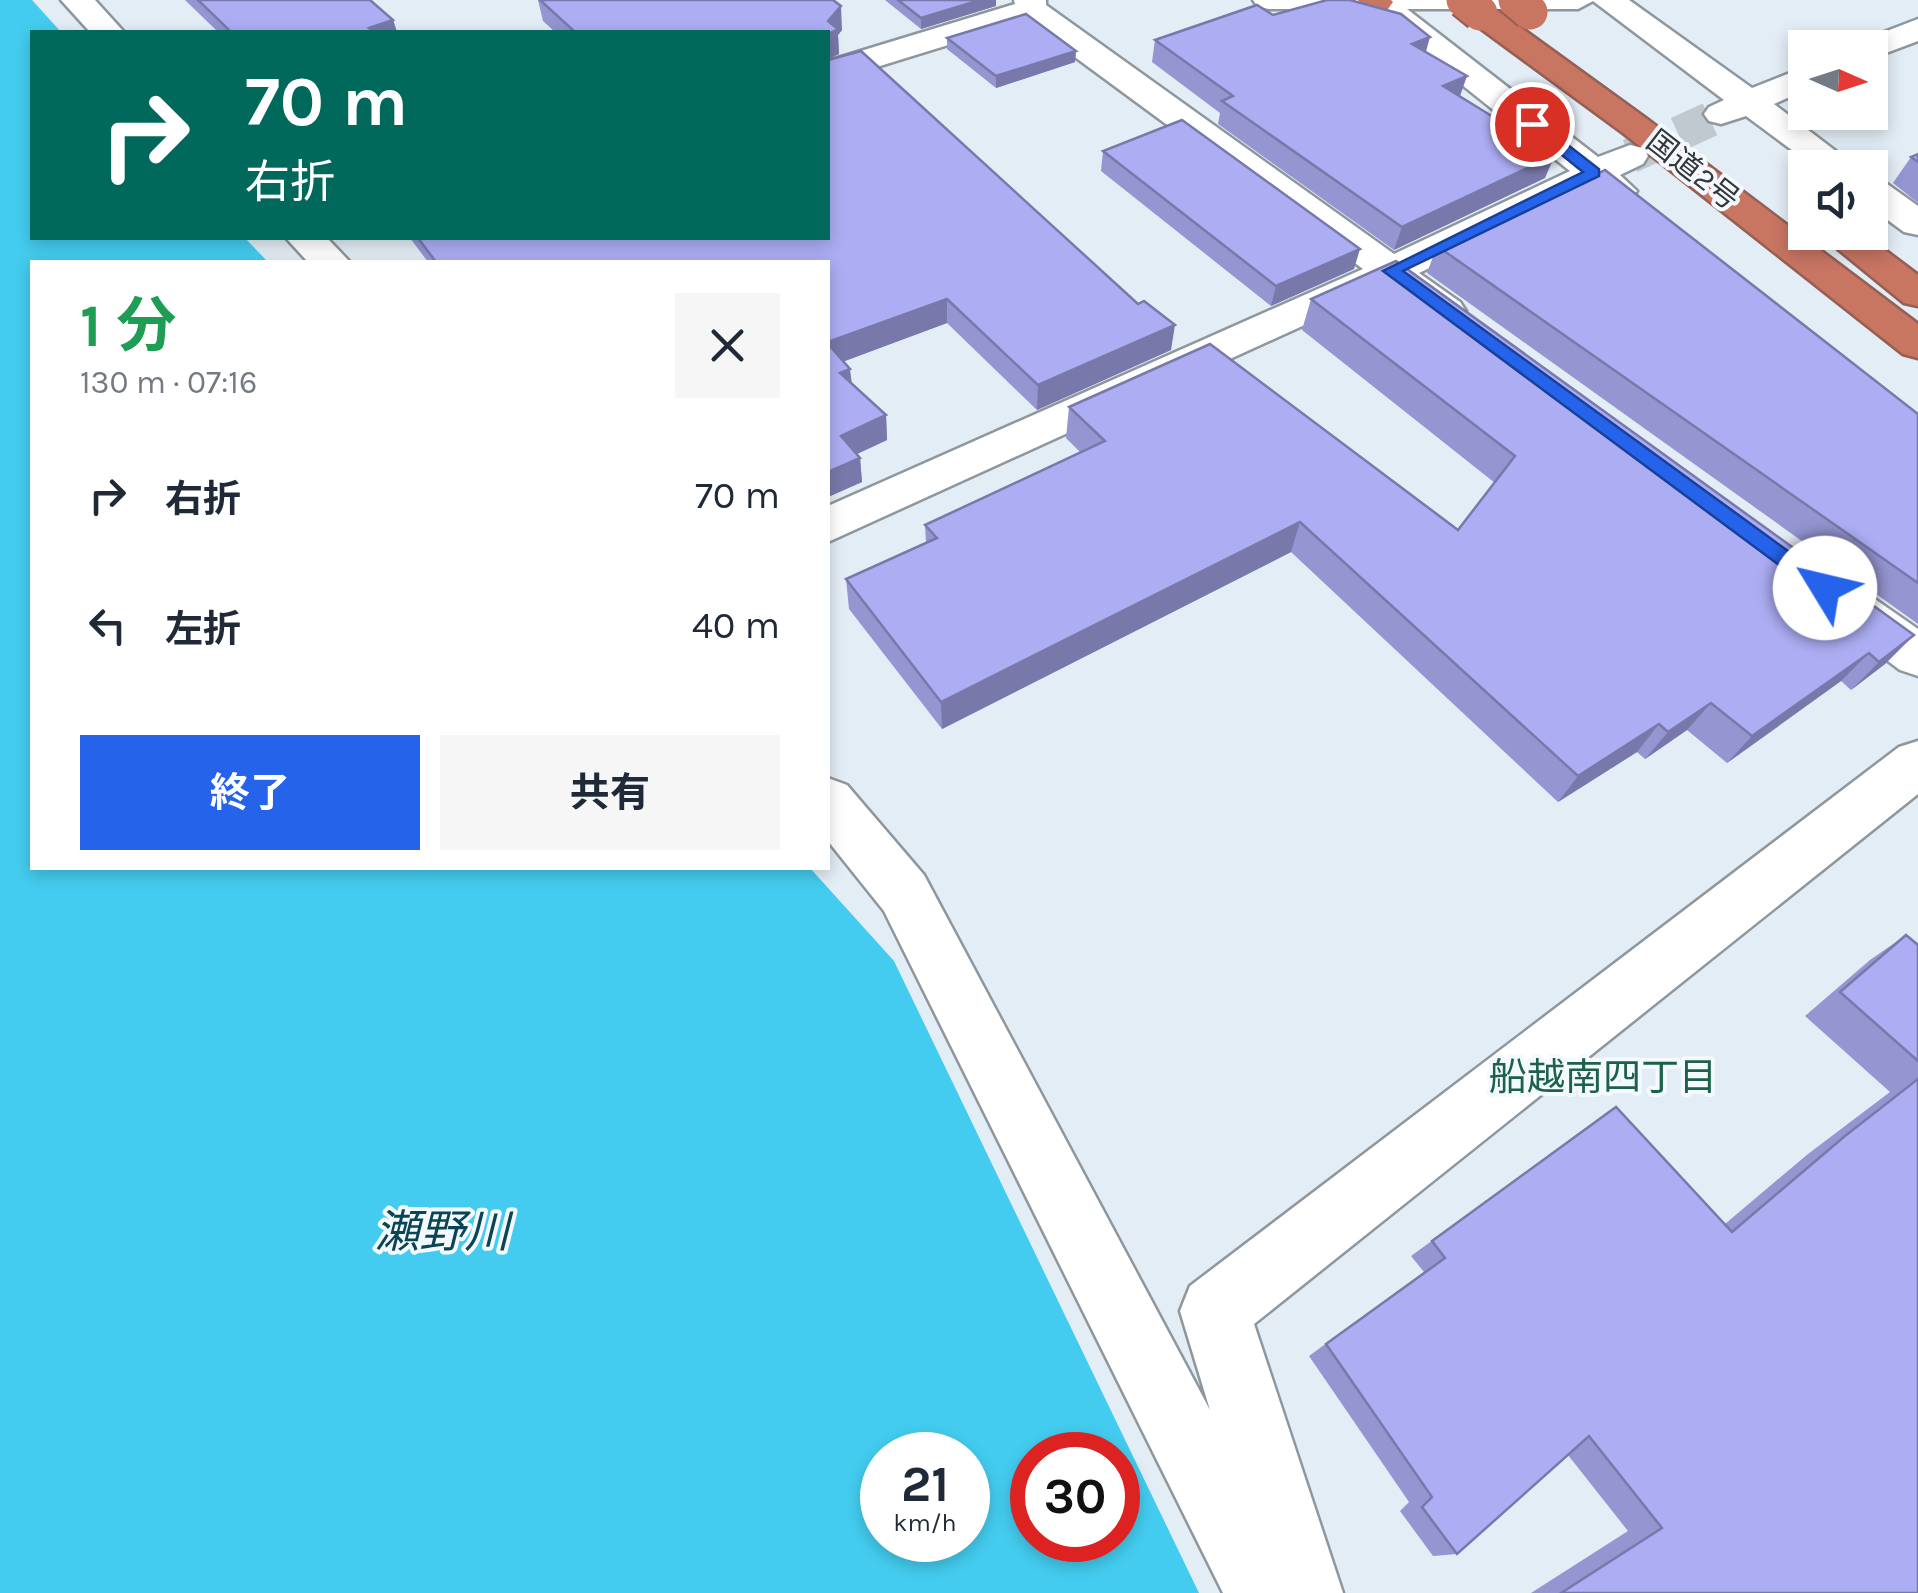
<!DOCTYPE html>
<html lang="ja">
<meta charset="utf-8">
<style>
:root{--surface:#fff;--page:#f6f6f7;--text:#1f2937;--muted:#747a83;--accent:#2563eb}
body{margin:0;font-family:Karla,"Noto Sans JP",sans-serif;background:var(--page);color:var(--text);height:100vh;display:flex;flex-direction:column;font-size:38px;white-space:nowrap}
*{box-sizing:border-box;margin:0}
p{font-size:32px;color:var(--muted)}
.icon{flex:none;width:55px;height:55px;fill:none;stroke:currentColor;stroke-width:2;stroke-linecap:round;stroke-linejoin:round}
.map{position:relative;flex:1;overflow:hidden}
.details{position:absolute;left:30px;top:260px;width:800px;height:610px;display:flex;flex-direction:column;background:var(--surface);border-radius:0px;box-shadow:0 5px 15px #0003}
.details>*{flex:none}
.hud{position:absolute;left:30px;top:30px;width:800px;height:210px;border-radius:0px;box-shadow:0 5px 15px #0003;background:#00695c;color:#fff;overflow:hidden}
.needle{width:65px;rotate:93deg}
.fabs{position:absolute;left:1788px;top:30px;display:grid;gap:20px}
.fabs a{display:grid;place-items:center;width:100px;height:100px;border-radius:0px;background:var(--surface);box-shadow:0 5px 15px #0003;font-size:50px}
.speed{position:absolute;left:860px;top:1432px;display:flex;gap:20px;font-size:50px;font-weight:700;text-align:center}
.speed>*{display:grid;place-content:center;width:130px;height:130px;border-radius:50%;background:var(--surface);box-shadow:0 5px 15px #0003;line-height:1}
.speed small{font-size:25px;font-weight:400}
.speed .limit{border:15px solid #d22;background:#fff;color:#111}
.pin{position:absolute;display:grid;place-items:center;width:85px;height:85px;color:#fff;margin:-42px;border:5px solid #fff;border-radius:50%;box-shadow:0 2px 10px #0007}
.me{position:absolute;width:110px;margin:-55px;rotate:306deg;stroke-linejoin:round;filter:drop-shadow(0 0 8px #0008)}
.turn{display:flex;align-items:center;gap:35px;height:210px;padding:0 50px;font-size:45px}
.turn .icon{width:130px;height:130px;stroke-width:2.5}
.turn b{display:block;font-size:70px;line-height:85px}
.round{display:grid;place-items:center;flex:none;width:105px;height:105px;border-radius:0px;background:var(--page)}
.head{display:flex;align-items:center;justify-content:space-between;height:170px;padding:0 50px}
h1{font-size:60px;font-weight:700;line-height:75px;color:#1e9e55}
.button{display:flex;gap:20px;margin-top:auto;padding:20px 50px}
.button a{flex:1;height:115px;border-radius:0px;background:var(--accent);color:#fff;font-size:40px;font-weight:700;line-height:115px;text-align:center}
.button a+a{background:var(--page);color:var(--text)}
ul{padding:0;list-style:none}
li{display:flex;align-items:center;gap:30px;height:130px;padding:0 50px}
li div{flex:1}
li b{display:block;font-size:38px}
li em{font-style:normal}
.map>svg:first-child{display:block}
</style>
<div class="map">
<svg width="1918" height="1593" viewBox="0 0 1918 1593">
<rect width="100%" height="100%" fill="#e3edf5"/>
<!-- water -->
<path fill="#43ccef" fill-rule="evenodd" d="M0,0H32L61,32H32V238H245L268,262H32V868H810L894,961L1199,1593H0ZM882,1455H968V1540H882ZM1032,1455H1118V1540H1032Z"/>
<g fill="none" stroke-linecap="round" stroke-linejoin="round">
<!-- minor-tunnel -->
<path stroke="#c0c9d0" stroke-width="35" stroke-dasharray="35 18" stroke-linecap="butt" d="M1630,156L1715,117"/>
<defs>
<g id="minor">
<path d="M61,0H95L124,32H90Z"/>
<path d="M1014,0H1046V5L1394,254L1570,171L1367,9H1269L1258,7L1253,0H1629L1752,88L1805,67V90L1774,104L1858,168H1816L1746,116L1721,124L1709,121L1704,114L1709,107L1724,100L1593,1L1578,9H1407L1598,157L1630,145L1643,148L1648,156L1643,164L1620,175L1637,191L1631,199C1614,203 1606,199 1592,189L1419,273L1460,302L1466,311L1460,320C1431,328 1410,304 1388,287L828,542V506L1363,269L1026,21L828,82V61L1015,4Z"/>
<path d="M1918,19V41L1870,59V48H1854L1858,42Z"/>
<path d="M1870,178L1883,181L1918,206V235L1904,232L1870,207Z"/>
<path d="M286,238H327L350,262H308Z"/>
<path d="M1842,582L1859,588L1918,629V676L1900,670L1825,614L1817,601L1825,588Z"/>
<path d="M1918,741V794L1254,1324L1343,1593H1223L884,911L828,841V778L847,785L924,875L1210,1410L1180,1311L1190,1286L1899,747Z"/>
</g>
<g id="highway">
<path d="M1358,0H1391L1393,2L1388,9C1375,12 1366,12 1358,0Z"/>
<path d="M1480,3L1491,6L1647,119L1918,324V358L1903,354L1623,133L1469,20L1464,13L1469,6Z"/>
<path d="M1817,232H1861L1918,275V306L1904,303Z"/>
</g>
</defs>
<!-- minor casing -->
<use href="#minor" stroke="#8e979e" stroke-width="5"/>
<!-- highway casing -->
<use href="#highway" stroke="#945f54" stroke-width="5"/>
<!-- minor -->
<use href="#minor" fill="#fff" fill-rule="evenodd"/>
<!-- highway -->
<use href="#highway" fill="#c87562" fill-rule="evenodd"/>
<defs>
<g id="highway-bridge">
<path d="M1464,0L1480,13"/>
<path d="M1516,0L1530,12"/>
</g>
</defs>
<!-- highway-bridge casing -->
<use href="#highway-bridge" stroke="#945f54" stroke-width="39" stroke-linecap="butt"/>
<!-- highway-bridge -->
<use href="#highway-bridge" stroke="#c87562" stroke-width="35"/>
</g>
<!-- wall -->
<g fill="#9495d1">
<path d="M185,0H370L393,20L397,32H218Z"/>
<path d="M538,0H833L842,30L838,35L839,54L828,59V32H555L543,21Z"/>
<path d="M885,0H996V6L921,29Z"/>
<path d="M947,38L1076,51L1075,62L996,88L947,49Z"/>
<path d="M1155,40L1426,52L1460,96L1545,178L1394,250L1218,124L1220,113L1152,62Z"/>
<path d="M1103,151L1354,269L1271,306L1101,171Z"/>
<path d="M1918,154V203L1893,183L1911,157Z"/>
<path d="M410,238H828L1171,350L1037,410L947,323L844,361L852,383L886,415L887,440L857,454L860,458L862,482L828,497V262H428Z"/>
<path d="M1437,246L1918,414V624L1427,273Z"/>
<path d="M1311,299L1914,635L1885,664L1851,690L1841,681L1727,763L1687,730L1645,759L1637,752L1558,802L1291,552L942,729L849,609L846,579L926,543L925,525L1081,453L1066,438L1069,407L1458,530L1495,483L1302,330Z"/>
<path d="M1906,935L1918,945V1593H1531L1628,1531L1568,1455L1457,1554L1433,1556L1400,1511L1409,1502L1309,1356L1424,1272L1411,1256L1616,1107L1725,1224L1808,1154L1890,1092L1805,1016L1870,960Z"/>
</g>
<!-- shaded-wall -->
<g fill="#7879aa">
<path d="M980,0H996V6L921,29V18Z"/>
<path d="M841,6L842,30L838,35L839,54L828,59V21Z"/>
<path d="M393,20L397,32H370L369,28Z"/>
<path d="M1430,37L1424,59L1412,44Z"/>
<path d="M1076,51L1075,62L996,88V76Z"/>
<path d="M1467,76L1459,99L1443,86Z"/>
<path d="M1555,155L1545,178L1394,250L1402,227Z"/>
<path d="M1360,249L1354,269L1271,306L1276,286Z"/>
<path d="M947,299V323L829,367L828,342Z"/>
<path d="M1175,325L1171,350L1037,410L1038,385Z"/>
<path d="M850,369L853,393L840,373Z"/>
<path d="M886,415L887,440L844,460L841,436Z"/>
<path d="M860,458L862,482L828,497V472Z"/>
<path d="M1300,522L1291,552L942,729L941,702Z"/>
<path d="M1914,635L1885,664L1851,690L1879,662Z"/>
<path d="M1869,653L1841,681L1727,763L1752,736Z"/>
<path d="M1711,703L1687,730L1645,759L1668,732Z"/>
<path d="M1659,724L1637,752L1558,802L1578,776Z"/>
</g>
<!-- building -->
<g fill="#acadf3" stroke="#7879aa" stroke-width="2.5">
<path d="M198,0H370L393,20L369,28L374,32H231Z"/>
<path d="M540,0H833L841,6L828,21L838,29L828,34V32H575Z"/>
<path d="M898,0H980L921,18Z"/>
<path d="M1327,0H1350L1401,14L1430,37L1412,44L1467,76L1443,86L1555,155L1402,227L1222,101L1233,96L1155,40L1257,5L1273,15Z"/>
<path d="M1026,14L1076,51L996,76L947,38Z"/>
<path d="M861,51L1138,304L1144,301L1175,325L1038,385L947,299L828,342V262H436L418,238H828V60Z"/>
<path d="M1182,120L1360,249L1276,286L1103,151Z"/>
<path d="M1918,154V162L1911,157Z"/>
<path d="M1605,170L1918,414V583L1437,246L1592,171L1597,174Z"/>
<path d="M1396,261L1914,635L1879,662L1869,653L1752,736L1711,703L1668,732L1659,724L1578,776L1300,522L941,702L846,579L937,538L925,525L1105,441L1069,407L1210,344L1458,530L1515,456L1311,299Z"/>
<path d="M828,344L850,369L840,373L886,415L841,436L860,458L828,472Z"/>
<path d="M1906,935L1918,945V1061L1840,992Z"/>
<path d="M1918,1079V1593H1561L1662,1528L1589,1436L1457,1554L1422,1507L1432,1497L1326,1344L1445,1258L1432,1241L1616,1107L1732,1232L1845,1136Z"/>
</g>
<!-- route -->
<path fill="#2563eb" stroke="#184099" stroke-width="2.5" d="M1527,121H1537L1599,169V176L1403,271L1832,583V594H1818L1383,271L1583,172L1527,127Z"/>
<g text-anchor="middle" stroke-width="8" stroke-linejoin="round" paint-order="stroke">
<!-- far-street labels -->
<g font-size="30" fill="#33373a" stroke="#f4f9fe">
<text transform="translate(1693 170) rotate(38)" y="10">国道2号</text>
</g>
<!-- neighbourhood labels -->
<g font-size="38" fill="#1c6148" stroke="#f4f9fe">
<text x="1603" y="1090">船越南四丁目</text>
</g>
<!-- near-water labels -->
<g font-size="45" font-style="italic" fill="#094554" stroke="#f4f9fe">
<text x="442" y="1247">瀬野川</text>
</g>
</g>
</svg>
<div class="fabs">
<a><svg class="needle" viewBox="-14 -14 28 28"><path d="M0-13l5 13h-10z" fill="#e53935"/><path d="M0 13l5-13h-10z" fill="#747a83"/></svg></a>
<a><svg class="icon" aria-label="sound" viewBox="0 0 24 24"><path d="M4 9h4l5-4v14l-5-4H4zM17 9q2 3 0 6"/></svg></a>
</div>
<div class="speed"><div>21<small>km/h</small></div><div class="limit">30</div></div>
<div class="pin" style="left:1532px;top:124px;background:#d93025"><svg class="icon" aria-label="arrive" viewBox="0 0 24 24"><path d="M6 21V4h12l-3 4 3 4H6"/></svg></div>
<svg class="me" style="left:1825px;top:588px" viewBox="-20 -20 40 40"><circle r="19" fill="#fff"/><path d="M0-13L10 11 0 6-10 11z" fill="#2563eb"/></svg>
<div class="hud">
<div class="turn"><svg class="icon" aria-label="right" viewBox="0 0 24 24"><path d="M7 20v-9h11M14 6l5 5-5 5"/></svg><div><b>70 m</b>右折</div></div>
</div>
<section class="details">
<div class="head"><div><h1>1 分</h1><p>130 m · 07:16</p></div><a class="round"><svg class="icon" aria-label="close" viewBox="0 0 24 24"><path d="M6 6l12 12M18 6L6 18"/></svg></a></div>
<ul>
<li><svg class="icon" aria-label="right" viewBox="0 0 24 24"><path d="M7 20v-9h11M14 6l5 5-5 5"/></svg><div><b>右折</b></div><em>70 m</em></li>
<li><svg class="icon" aria-label="left" viewBox="0 0 24 24"><path d="M17 20v-9H6M10 6l-5 5 5 5"/></svg><div><b>左折</b></div><em>40 m</em></li>
</ul>
<div class="button"><a>終了</a><a>共有</a></div>
</section>
</div>
